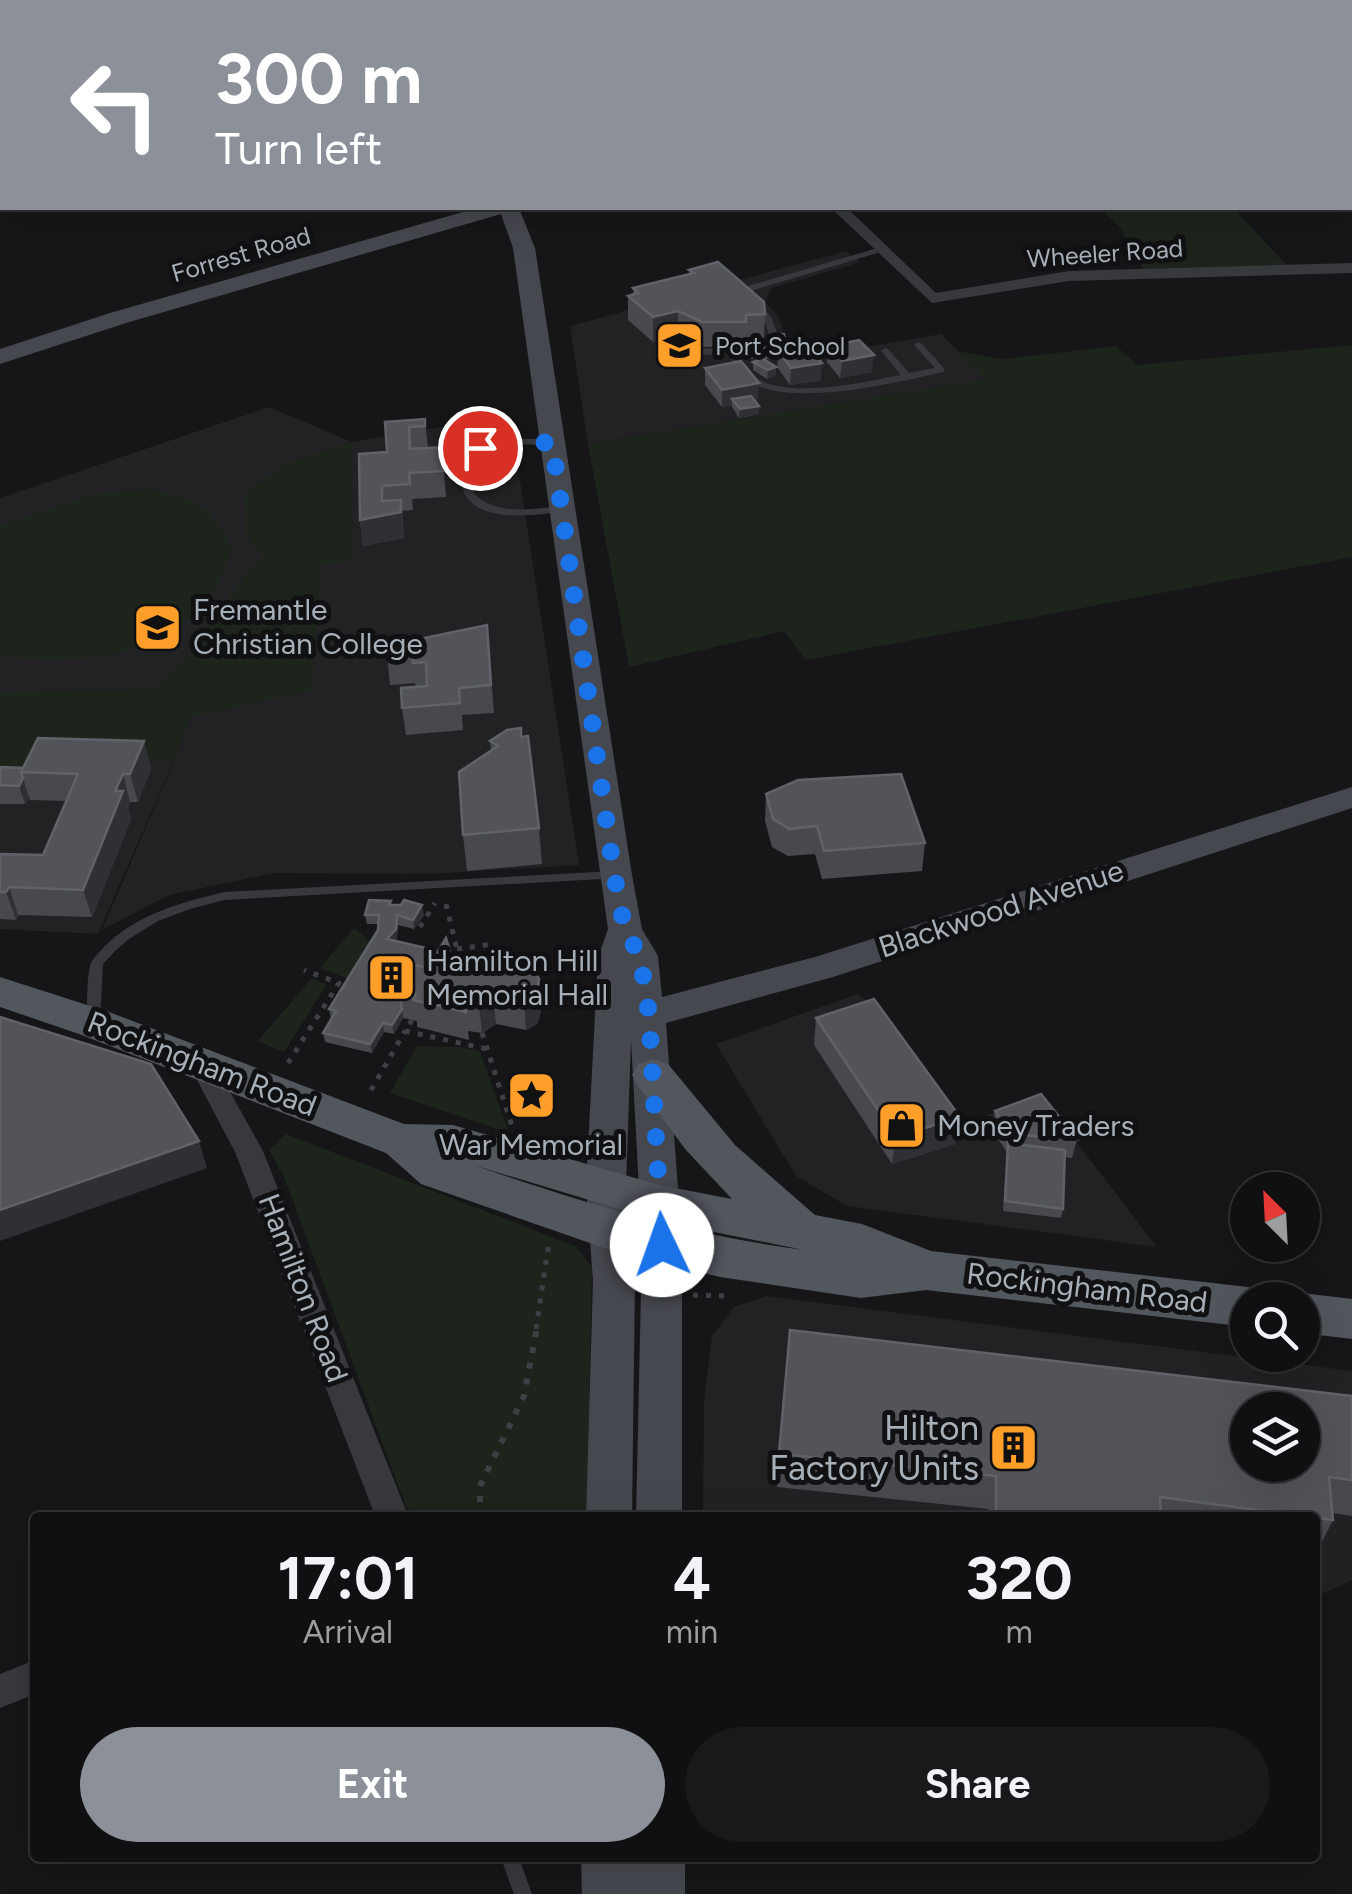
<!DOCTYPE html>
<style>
:root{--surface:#101012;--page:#19191b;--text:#f1f3f6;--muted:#9c9d9f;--line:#303032;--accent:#8c9099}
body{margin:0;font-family:Figtree,sans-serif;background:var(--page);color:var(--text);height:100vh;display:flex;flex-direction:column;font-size:38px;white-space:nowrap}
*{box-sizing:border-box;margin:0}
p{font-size:32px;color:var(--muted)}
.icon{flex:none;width:55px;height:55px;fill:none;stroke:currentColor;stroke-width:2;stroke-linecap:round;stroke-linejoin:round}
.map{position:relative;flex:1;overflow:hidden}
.panel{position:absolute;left:30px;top:1512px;width:1290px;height:350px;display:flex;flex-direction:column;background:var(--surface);border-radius:10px;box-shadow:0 10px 40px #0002,0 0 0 2px var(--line)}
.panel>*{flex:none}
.top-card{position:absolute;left:0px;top:0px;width:1352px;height:210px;box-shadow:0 10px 40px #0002,0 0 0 2px var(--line);background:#8c9099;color:#fff;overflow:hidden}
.needle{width:65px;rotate:336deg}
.fabs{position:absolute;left:1230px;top:1172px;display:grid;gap:20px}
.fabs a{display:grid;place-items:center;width:90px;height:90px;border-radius:50%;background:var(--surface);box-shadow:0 10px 40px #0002,0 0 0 2px var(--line);font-size:50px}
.pin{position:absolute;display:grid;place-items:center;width:85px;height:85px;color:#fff;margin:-42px;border:5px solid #fff;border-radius:50%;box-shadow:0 2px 10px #0007}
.me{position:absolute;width:110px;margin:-55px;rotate:357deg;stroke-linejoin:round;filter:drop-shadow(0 0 8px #0008)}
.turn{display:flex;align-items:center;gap:35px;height:210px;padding:0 50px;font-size:45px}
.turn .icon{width:130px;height:130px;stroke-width:2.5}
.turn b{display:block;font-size:70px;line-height:85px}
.eta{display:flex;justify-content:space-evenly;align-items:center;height:170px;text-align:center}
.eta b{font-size:60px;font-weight:700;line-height:70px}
.cta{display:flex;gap:20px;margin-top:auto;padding:20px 50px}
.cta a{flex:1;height:115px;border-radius:60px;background:var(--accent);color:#fff;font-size:40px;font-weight:700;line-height:115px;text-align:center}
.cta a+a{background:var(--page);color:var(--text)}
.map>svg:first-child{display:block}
</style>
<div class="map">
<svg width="1352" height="1894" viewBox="0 0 1352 1894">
<rect width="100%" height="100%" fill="#161618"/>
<!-- built -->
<g fill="#222225" fill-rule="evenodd">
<path d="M846,251L861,262L771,288L765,302L779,317L790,360L941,334L987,379L588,444L570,326Z"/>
<path d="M269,407L352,442L510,415L579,865L428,874L274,873L169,895L102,930L193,717L98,934L0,929V498Z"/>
<path d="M858,994L869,1003L959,1125L1041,1096L1157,1247L847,1206L796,1176L716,1044Z"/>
<path d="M767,1296L1352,1371V1580L1315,1597V1518H703L704,1401L712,1336L734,1307ZM1248,1410H1302V1465H1248Z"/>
</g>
<!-- green -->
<g fill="#1c241c">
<path d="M1099,208H1233L1287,265L1143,269L1119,226Z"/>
<path d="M1352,345V557L806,660L784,631L629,667L588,444L986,379L958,351L1002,359L1116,346L1137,365Z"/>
<path d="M352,442V561L320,565L313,690L191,717L173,761L61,752L32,770L0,771V692L156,689L200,647L210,619L263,556L246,534L245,493L285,464Z"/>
<path d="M150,489C196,499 211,505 232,547C227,561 222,579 214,591C163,664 79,662 0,657V525L94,494Z"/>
<path d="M354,928L370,942L348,979L320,968Z"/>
<path d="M311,979L327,984L284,1052L258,1041Z"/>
<path d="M417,1046L461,1047L480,1052L509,1133L390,1093Z"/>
<path d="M286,1134L575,1246L592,1267L587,1517H419L406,1507L284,1177L269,1150Z"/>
</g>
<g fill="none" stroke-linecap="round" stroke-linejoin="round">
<!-- path-far1 -->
<g stroke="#3d4045" stroke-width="5" stroke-dasharray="5 8" stroke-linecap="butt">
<path d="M446,904L461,966"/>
<path d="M420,927L435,903"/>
<path d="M457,949L493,944"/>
<path d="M412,1020L405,1031L487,1049"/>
<path d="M482,1033L512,1126"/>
<path d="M288,1063L339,983L304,970"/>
<path d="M371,1090L405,1031"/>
<path d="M693,1295L727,1296"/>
<path d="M536,1329L549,1242"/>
</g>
<!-- path -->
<path stroke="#3d4045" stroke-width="6" stroke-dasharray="6 10" stroke-linecap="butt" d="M480,1518V1486L524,1396L537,1327"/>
<!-- lane -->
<g fill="#37393d" fill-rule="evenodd">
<path d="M881,247H884V251L754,290L752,293L771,317L779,338L738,352C747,411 864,382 901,375L881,351L885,348L888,349L909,373L935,368L914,345L918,342L921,343L944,368V372C899,381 743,424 730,354L686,355L664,343L671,341L687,349L733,348L770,337L763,317L744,293L748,286Z"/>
<path d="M552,439L557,442L555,444C527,447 492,438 470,460L474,494C498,516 531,509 562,506L567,509L565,511C539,515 486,523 467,498C460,489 462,471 460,460C483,434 521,440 552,439Z"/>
<path d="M615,871L619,872L621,875L619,878L224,900L190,909L158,921L129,939L115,951L103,964L100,1021L98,1024H88L86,1021C88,1003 86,983 90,966C92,958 99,953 104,947C137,914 180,903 224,892Z"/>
<path d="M501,1858H519L532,1894H514Z"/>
</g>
<!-- street -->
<g fill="#37393d" fill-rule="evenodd">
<rect x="9" y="0" width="12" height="2"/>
<rect x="261" y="0" width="12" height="2"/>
<path d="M738,0H751L752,2H740Z"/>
<path d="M1005,0H1017L1018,2H1006Z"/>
<path d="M1232,0H1245L1246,2H1234Z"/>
<path d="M2,67V75L0,76V68Z"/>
<rect x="0" y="174" width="2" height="8"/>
<path d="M831,208H847L936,293L1069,271L1352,263V273L1069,281L932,303Z"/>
<path d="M201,1053L210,1056L263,1151L409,1518H376L235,1152L188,1063L192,1056Z"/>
<path d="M35,1660V1694L0,1708V1674Z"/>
</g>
<!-- secondary -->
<g fill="#45484e" fill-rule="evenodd">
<path d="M476,0H494V2H477Z"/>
<rect x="1350" y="19" width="2" height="10"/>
<path d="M477,208H519L535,248L632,875L642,929L658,956L662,997L815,957L1352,787V808L833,977L666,1023L682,1245V1518H636L642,1245L631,1040L626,1186L635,1281L632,1518H586L593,1281L586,1186L598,958L608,929L513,248L501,214L126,323L0,364V349L110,313Z"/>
<path d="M581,1858H685V1894H582Z"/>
</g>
<!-- primary -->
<g fill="#52565d" fill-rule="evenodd">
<path d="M0,977L109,1012L404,1124L453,1125L659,1185L732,1199L686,1150L638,1086L632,1075L638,1064L653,1059L668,1064L735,1145L815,1215L862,1224L931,1251L1248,1287L1265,1293L1268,1300H1248V1327L926,1290L861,1298L720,1277L610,1250L421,1184L386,1153L79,1034L0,1007ZM473,1165L659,1221L804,1250C683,1234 587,1204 473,1165Z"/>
<path d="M1302,1293L1352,1299V1339L1302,1333V1300H1284Z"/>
</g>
</g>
<!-- wall -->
<g fill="#47494d">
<path d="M689,270L765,314L764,339H746V342H770L771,334L821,380L790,385L777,367L778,359H763L776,367V375L767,379L753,370V362L760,359H747L745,346L702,347L678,335L653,342L628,320V296L633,294V288L689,274Z"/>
<path d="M828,346L872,372L840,378L827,362Z"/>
<path d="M705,368L758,400L755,401L759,414L739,418L732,407V405L722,407L705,385Z"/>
<path d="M425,419L428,448L442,447L446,497L412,499L413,510L402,511L404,538L363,546L360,520L387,452L385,422Z"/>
<path d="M487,625L494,713L462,715L463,730L406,735L402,708L416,687L415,683L390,685L386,646Z"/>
<path d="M522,737L539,828L542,864L467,871L463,835L491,751L490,741Z"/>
<path d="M144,741L151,769L138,802H130L128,808L131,819L92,917L18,915L16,920L0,919V854L43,855L67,801L30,800L29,797L25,804H0V767L23,768Z"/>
<path d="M766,794L925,843L922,871L822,879L815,854L788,856L772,847L765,821Z"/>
<path d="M391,905L424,915L414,929L398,925L397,938L395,941L435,950L436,954L455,967L474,963L541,1007L540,1016L537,1024L526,1030L496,1024L482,1033L468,1031L469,1040L417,1027V1021L403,1018L394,1034L384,1032L372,1053L325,1042L323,1033L331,1019L329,1009L378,930L379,924H367L365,915Z"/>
<path d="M816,1018L955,1144L892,1164L814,1045Z"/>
<path d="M995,1111L1077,1139L1072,1158L1065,1157L1063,1209L1061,1218L1003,1211L1007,1152L991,1129Z"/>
<path d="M790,1330L1352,1396V1516L1333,1513V1520L1317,1552H1315V1518H988V1509L777,1487Z"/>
</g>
<!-- shaded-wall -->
<g fill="#2f3033">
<path d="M678,311V335L653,342V317Z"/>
<path d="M874,355L872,372L840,378L842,361Z"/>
<path d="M822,363L821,380L790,385L791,368Z"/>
<path d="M776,367V375L767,379L768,370Z"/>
<path d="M759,383L758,400L736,404L732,399V405L722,407V390Z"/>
<path d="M759,406V414L739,418L740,409Z"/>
<path d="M382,486L385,515L401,500L404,538L363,546L360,520L382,501Z"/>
<path d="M144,741L151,769L138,802L130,774Z"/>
<path d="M123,774L130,802L128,808L131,819L92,917L83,890Z"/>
<path d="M23,778L29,797L25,804L19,786Z"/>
<path d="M9,887L18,915L16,920L6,892Z"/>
<path d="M422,905L424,915L414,929L413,920Z"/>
<path d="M397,915V938L389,949L387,939Z"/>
<path d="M539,979L541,1007L540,1016L537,1024L526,1030L524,1002Z"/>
<path d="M493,997L496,1024L482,1033L479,1005Z"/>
<path d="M402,1009L403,1018L394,1034L392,1025Z"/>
<path d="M383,1023L384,1032L372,1053L370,1044Z"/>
<path d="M960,1117L955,1144L892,1164L896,1137Z"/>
<path d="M199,1141L207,1168L0,1241V1210Z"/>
</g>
<!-- building -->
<g fill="#525459" stroke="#5f6268" stroke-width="2.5" fill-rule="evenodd">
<path d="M323,0H342L352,1L319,2Z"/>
<path d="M718,262L764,302L765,314L746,315V322H702L678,311L653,317L628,296L638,293L633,288L694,273L689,270Z"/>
<path d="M771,334H784L787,349L747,351L746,342L772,341Z"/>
<path d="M859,340L874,355L842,361L828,346Z"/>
<path d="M809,346L822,363L791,368L778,350Z"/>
<path d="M762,358L776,367L768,370L753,362Z"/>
<path d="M741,361L759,383L722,390L705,368Z"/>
<path d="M751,396L759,406L740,409L732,399Z"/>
<path d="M425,419V426L409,427L410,449L442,447L443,471L409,473L410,484L382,486V501L401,500V512L360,520L359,454L387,452L385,422Z"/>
<path d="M487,625L491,685L459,688L460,703L402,708L401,688L427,686L426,662L413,663L412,656L387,658L386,646Z"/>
<path d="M521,728V737L528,736L539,828L463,835L459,772L498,746L490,741L507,730Z"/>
<path d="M38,738L144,741L130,774H123L115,791H123L83,890L9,887L6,892H0V854L43,855L78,774L21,772Z"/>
<path d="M0,767L23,768L21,772L23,778L19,786L0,785Z"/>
<path d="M901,774L925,843L824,851L817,826L789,829L773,819L766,794L798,780Z"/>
<path d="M369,900L391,901L389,905H401L404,900L422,905L413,920L397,915L396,929L387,939L435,950L426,967L414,965L399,991L402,1009L392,1025L383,1023L370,1044L323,1033L336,1011L329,1009L378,930L379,915H365Z"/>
<path d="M446,938L455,967L456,962L472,957L474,963L503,951L531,965L539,979L538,988L534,997L524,1002L493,997L479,1005L464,1003L466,1012L413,1000L416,994L399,991L414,965L428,968Z"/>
<path d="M874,999L960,1117L896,1137L816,1018Z"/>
<path d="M0,1017L151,1064L199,1141L0,1210Z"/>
<path d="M1041,1094L1077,1139L1010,1134L995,1111Z"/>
<path d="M1008,1143L1065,1150L1063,1209L1005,1201Z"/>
<path d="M790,1330L1352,1396V1480L1329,1477L1333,1520L1160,1497L1161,1518H996V1476L779,1454ZM1248,1410H1302V1465H1248Z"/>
<path d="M946,1516V1518H847Z"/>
</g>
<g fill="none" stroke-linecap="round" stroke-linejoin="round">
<!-- route -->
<path stroke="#1a73e8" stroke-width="18" stroke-dasharray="0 32.4" d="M480,448L552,442L614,874L625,930L640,956L649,1014L662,1245"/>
</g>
<!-- icons -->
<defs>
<symbol id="school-square" viewBox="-11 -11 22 22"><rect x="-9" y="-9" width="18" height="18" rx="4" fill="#ff9e28" stroke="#111113"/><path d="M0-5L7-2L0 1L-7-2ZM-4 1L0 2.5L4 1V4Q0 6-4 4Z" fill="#111"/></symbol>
<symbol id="building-square" viewBox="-11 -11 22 22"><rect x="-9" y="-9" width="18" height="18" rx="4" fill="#ff9e28" stroke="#111113"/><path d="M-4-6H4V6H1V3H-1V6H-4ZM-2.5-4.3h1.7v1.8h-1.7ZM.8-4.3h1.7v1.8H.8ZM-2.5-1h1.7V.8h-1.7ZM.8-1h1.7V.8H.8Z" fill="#111"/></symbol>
<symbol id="sight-square" viewBox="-11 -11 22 22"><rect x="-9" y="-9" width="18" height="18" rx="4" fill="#ff9e28" stroke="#111113"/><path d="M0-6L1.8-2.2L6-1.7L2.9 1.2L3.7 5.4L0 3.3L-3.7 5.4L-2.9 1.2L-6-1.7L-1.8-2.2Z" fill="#111"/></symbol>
<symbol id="shop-square" viewBox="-11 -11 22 22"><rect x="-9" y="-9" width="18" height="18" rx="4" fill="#ff9e28" stroke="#111113"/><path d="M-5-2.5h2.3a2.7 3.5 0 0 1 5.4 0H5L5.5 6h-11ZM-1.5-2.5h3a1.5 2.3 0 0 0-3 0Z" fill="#111"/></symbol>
</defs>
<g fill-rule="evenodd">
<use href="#school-square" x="652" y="318" width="55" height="55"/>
<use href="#school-square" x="130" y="600" width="55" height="55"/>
<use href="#building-square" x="364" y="950" width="55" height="55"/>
<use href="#sight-square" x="504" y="1068" width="55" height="55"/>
<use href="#shop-square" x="874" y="1098" width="55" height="55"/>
<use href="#building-square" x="986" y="1420" width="55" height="55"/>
</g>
<g text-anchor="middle" stroke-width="10" stroke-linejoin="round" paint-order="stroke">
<!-- far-street labels -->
<g font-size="25" fill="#a7afb9" stroke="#111113">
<text transform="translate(1105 253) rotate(-4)" y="9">Wheeler Road</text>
<text transform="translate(241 254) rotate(-16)" y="9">Forrest Road</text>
</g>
<!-- far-poi labels -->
<g font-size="25" fill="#a7afb9" stroke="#111113" text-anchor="start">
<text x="715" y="355">Port School</text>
</g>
<!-- poi labels -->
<g font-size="30" fill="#a7afb9" stroke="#111113" text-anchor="start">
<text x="193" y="620">Fremantle<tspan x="193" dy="34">Christian College</tspan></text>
<text x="426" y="971">Hamilton Hill<tspan x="426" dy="34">Memorial Hall</tspan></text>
<text x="937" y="1136">Money Traders</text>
<text x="531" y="1155" text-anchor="middle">War Memorial</text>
</g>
<!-- street labels -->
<g font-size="30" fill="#a7afb9" stroke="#111113">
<text transform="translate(1001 909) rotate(-18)" y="10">Blackwood Avenue</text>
<text transform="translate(202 1064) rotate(21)" y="10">Rockingham Road</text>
<text transform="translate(303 1288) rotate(69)" y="10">Hamilton Road</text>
<text transform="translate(1087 1288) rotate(7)" y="10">Rockingham Road</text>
</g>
<!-- near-poi labels -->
<g font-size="35" fill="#a7afb9" stroke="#111113" text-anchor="end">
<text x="979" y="1440">Hilton<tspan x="979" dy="40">Factory Units</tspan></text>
</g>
</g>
</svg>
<div class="fabs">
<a><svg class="needle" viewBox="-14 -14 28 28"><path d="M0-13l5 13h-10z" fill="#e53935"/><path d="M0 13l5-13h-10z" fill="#9c9d9f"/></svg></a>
<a><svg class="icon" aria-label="search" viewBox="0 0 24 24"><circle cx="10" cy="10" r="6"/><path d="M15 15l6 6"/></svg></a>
<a><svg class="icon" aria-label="layers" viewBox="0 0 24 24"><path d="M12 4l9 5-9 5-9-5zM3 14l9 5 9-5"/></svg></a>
</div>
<div class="pin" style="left:480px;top:448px;background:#d93025"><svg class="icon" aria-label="arrive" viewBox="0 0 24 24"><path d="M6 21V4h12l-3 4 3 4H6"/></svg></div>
<svg class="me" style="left:662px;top:1245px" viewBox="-20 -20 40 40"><circle r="19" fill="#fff"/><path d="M0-13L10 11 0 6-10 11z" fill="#1a73e8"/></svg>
<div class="top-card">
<div class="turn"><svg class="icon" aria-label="left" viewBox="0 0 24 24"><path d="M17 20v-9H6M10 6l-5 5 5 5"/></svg><div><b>300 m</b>Turn left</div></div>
</div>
<section class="panel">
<div class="eta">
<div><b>17:01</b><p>Arrival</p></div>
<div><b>4</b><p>min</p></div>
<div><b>320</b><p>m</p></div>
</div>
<div class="cta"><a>Exit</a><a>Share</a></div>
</section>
</div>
